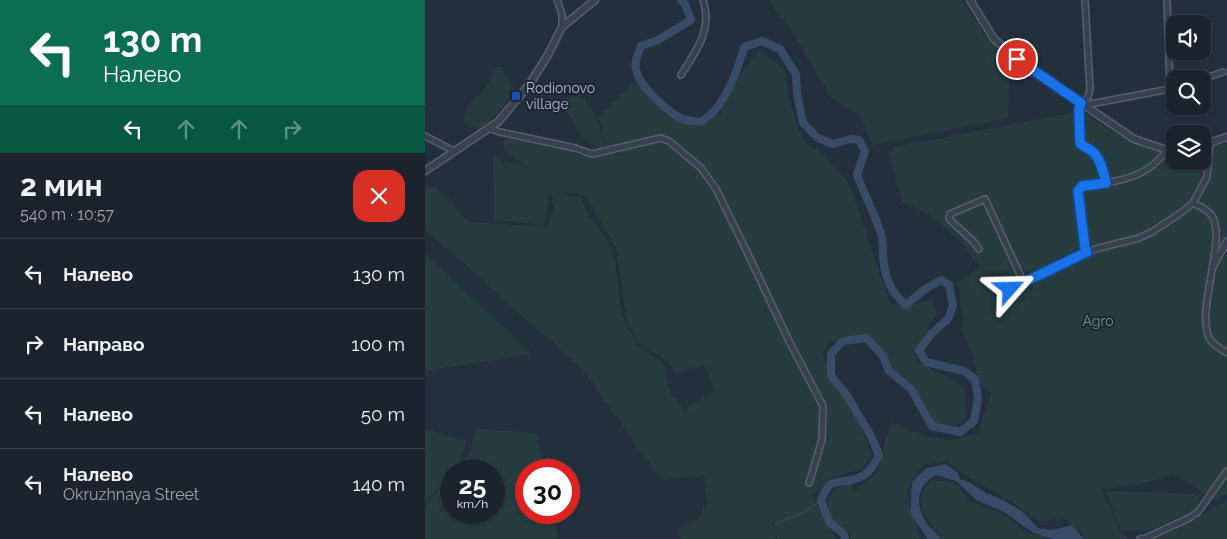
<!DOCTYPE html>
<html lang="ru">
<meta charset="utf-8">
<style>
:root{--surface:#1b232e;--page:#242b36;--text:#f1f3f6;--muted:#a0a4aa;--line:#39404a}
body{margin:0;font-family:Raleway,sans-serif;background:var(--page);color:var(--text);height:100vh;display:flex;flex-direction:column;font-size:19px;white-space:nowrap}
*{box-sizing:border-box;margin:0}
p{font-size:16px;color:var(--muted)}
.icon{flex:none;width:28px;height:28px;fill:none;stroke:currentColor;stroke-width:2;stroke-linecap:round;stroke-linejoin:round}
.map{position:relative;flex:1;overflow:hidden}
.drawer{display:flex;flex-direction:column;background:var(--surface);width:425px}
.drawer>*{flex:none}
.banner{background:#0b6e4f;color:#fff;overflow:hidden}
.tools{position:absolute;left:741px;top:15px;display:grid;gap:10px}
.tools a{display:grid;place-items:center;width:45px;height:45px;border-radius:10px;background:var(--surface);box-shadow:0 1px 4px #0004,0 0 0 1px var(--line);font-size:25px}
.speed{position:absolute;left:15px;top:459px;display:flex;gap:10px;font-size:25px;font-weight:700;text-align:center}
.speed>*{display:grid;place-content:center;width:65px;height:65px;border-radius:50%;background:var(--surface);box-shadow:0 1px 4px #0004,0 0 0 1px var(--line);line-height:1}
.speed small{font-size:12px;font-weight:400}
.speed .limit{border:8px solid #d22;background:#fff;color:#111}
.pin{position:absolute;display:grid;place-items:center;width:42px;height:42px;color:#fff;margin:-21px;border:2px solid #fff;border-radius:50%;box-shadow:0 1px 5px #0007}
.me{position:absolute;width:55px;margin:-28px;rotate:65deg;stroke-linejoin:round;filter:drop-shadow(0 0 4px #0008)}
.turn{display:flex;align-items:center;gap:18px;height:105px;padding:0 20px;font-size:22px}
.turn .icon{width:65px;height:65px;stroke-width:2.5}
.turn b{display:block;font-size:35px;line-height:42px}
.lanes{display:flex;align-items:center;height:48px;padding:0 20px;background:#0003;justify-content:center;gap:25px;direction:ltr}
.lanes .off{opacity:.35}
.round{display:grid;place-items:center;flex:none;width:52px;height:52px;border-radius:15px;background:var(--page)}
.headline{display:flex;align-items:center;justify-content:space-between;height:85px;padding:0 20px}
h1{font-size:30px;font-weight:700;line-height:38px}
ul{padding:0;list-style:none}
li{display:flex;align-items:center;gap:15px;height:70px;padding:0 20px;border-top:1px solid var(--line)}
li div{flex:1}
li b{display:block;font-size:19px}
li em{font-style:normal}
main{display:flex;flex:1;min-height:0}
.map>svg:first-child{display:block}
</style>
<main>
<section class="drawer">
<div class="banner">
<div class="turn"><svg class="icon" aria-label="left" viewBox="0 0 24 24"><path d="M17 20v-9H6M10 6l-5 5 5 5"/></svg><div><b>130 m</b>Налево</div></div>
<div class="lanes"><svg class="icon" aria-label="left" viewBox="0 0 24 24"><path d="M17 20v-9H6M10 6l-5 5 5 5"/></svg><svg class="icon off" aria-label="ahead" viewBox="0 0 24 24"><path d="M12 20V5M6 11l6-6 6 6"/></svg><svg class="icon off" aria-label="ahead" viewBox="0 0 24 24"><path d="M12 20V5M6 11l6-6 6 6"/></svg><svg class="icon off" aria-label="right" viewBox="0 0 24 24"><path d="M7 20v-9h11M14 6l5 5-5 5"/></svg></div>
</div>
<div class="headline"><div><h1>2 мин</h1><p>540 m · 10:57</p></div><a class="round" style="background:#d93025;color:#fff"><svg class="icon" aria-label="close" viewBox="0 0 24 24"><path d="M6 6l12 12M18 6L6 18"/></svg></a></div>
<ul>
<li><svg class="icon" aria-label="left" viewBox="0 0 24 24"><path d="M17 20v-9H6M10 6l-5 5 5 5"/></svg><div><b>Налево</b></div><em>130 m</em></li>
<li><svg class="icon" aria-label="right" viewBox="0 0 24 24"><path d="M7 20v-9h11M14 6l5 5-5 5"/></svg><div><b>Направо</b></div><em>100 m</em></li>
<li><svg class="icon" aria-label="left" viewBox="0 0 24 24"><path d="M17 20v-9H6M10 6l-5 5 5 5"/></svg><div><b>Налево</b></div><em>50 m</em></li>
<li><svg class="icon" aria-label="left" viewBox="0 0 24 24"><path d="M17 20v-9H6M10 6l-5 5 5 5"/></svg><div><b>Налево</b><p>Okruzhnaya Street</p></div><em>140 m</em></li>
</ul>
</section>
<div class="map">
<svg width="802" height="539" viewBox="0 0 802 539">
<rect width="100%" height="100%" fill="#242f3e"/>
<!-- green -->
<g fill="#263c3f" fill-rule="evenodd">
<path d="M343,0H537L565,43L584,59L583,118L448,145L435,115L419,107L405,96L366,30Z"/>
<path d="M334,49L360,70L363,97L379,142L395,152L425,185L465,304L492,303L508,299L511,315L490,350L492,361L540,387L541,417L530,428L510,424L496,404L467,372L443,335L403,342L398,355L431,415L447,455L437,469L407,477L388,495L402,525L411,539H352L351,536L349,539H257L252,529L271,520L282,504L279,475L237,480L230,472L159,371L0,229V187H11L25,200L43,222C69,222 96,227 122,226L129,209L126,192H124L120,225L69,220L68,158L104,168L79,150V138L143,149L155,156L174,149L156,136L135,100L155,95L173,118L179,146L177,147H180L174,117L205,86L213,84L240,114L275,128L295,114L314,76ZM130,193H153L165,202L191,248L202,323L215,345L244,362L251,373L279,365L290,390L260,408L265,417L246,394L238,362L213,346L197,317L190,259L183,241L163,215L157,197Z"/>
<path d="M72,67H75L89,87L90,92L66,120L55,128L41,126C33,110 52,99 60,89C65,82 67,74 72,67Z"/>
<path d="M656,111C684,130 716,150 750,156V161H778V149L802,143V494L791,501L749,474L717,484L676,489L695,530L703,539H660L655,531L639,519L612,521L590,504L540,475L523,462L500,464L489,476L482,493L495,539H425L426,532L407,521L402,501L411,489L426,483L429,492L453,471L465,422L502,437L527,440L552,434L566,393L554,383L549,358L537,331L538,321L533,282L555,268L535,240L504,215L477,202L464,153L470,147Z"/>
<path d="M0,253L107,354L0,371Z"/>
<path d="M0,429L41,441L34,461L0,504Z"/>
<path d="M51,429L111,433L119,470H101V512L127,513L133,539H0V506L26,475V512H69V470H30L45,452Z"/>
<path d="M505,481H523L532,484L545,502L575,512L602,532L626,539H517C503,520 486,502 505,481Z"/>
<path d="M680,491L776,494L771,509L754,518L721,531H697Z"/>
<path d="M802,500V539H730L772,518Z"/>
</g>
<!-- water -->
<path fill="#394c67" d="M520,464L532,472L535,479L544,482L561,493L578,500L598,512L613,528L627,530L647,525L659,539H630L617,536L604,530L579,512L551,500L531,481L511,475C492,485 490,503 500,521C504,528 512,533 516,539H503L486,515V494L487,482L500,469Z"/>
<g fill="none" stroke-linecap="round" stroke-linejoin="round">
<!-- stream -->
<path stroke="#394c67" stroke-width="1" d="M350,524L379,512L396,501"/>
<!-- river -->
<path stroke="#394c67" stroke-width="8" d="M256,0L260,4L266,20L233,40L216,46C213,53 209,62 211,69C213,85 245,115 260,120C265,121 271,121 276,122C281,118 287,114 291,109C305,91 313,69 319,47L337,41L355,49L371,74L372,94L378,123L393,138L408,144L426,139L434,140L440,151L432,175C440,196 451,216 457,237C458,243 458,250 458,257C460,277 465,292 481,305L500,289L516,280L524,285L528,306L523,319L507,333L494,350L501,362L539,371L550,379L553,398L549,421L535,432L507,426L486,389L464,371L458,356L441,338L418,341L406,354V376L421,394L446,436L454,455C449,465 444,474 433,478C412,486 405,474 396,501L405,523L419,534L420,539"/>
<defs>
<g id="minor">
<path d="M132,0L137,14V27"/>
<path d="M660,0L665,90L660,105L750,88"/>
<path d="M742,0L745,89"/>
<path d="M256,75C271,51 288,30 278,0"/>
<path d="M778,79L798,72"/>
<path d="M656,103L654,109L655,143C658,147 664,148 668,152C676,160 679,173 681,183"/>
<path d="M63,128L75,132L150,148L167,154L236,138L244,141L276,168L291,189L322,252L364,341L398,406L397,440L384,483"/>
<path d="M0,136L29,151"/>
<path d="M768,203C775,206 783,210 787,216C802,240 771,307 784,338C788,345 796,349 802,353"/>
<path d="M554,249L548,241L524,219L525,214L560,199L599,283"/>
<path d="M663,253L660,248L653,198L654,188C662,184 672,185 681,183C708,178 726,172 742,150"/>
<path d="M788,267L802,241"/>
<path d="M585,289L670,249L714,238L727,232L757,212L768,203L782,177L785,143"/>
<path d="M715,539L721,538L764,518L773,512L802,471"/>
</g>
<g id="tertiary">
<path d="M545,0L569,39L603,67L709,139L742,150H750"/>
<path d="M778,145L802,137"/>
<path d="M0,171L73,122L104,85L123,55L137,27L170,0"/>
</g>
</defs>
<!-- minor casing -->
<use href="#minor" stroke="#565f6c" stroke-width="8"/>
<!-- tertiary casing -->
<use href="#tertiary" stroke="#565f6c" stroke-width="9"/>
<!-- minor -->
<use href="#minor" stroke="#38414e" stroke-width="5"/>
<!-- tertiary -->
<use href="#tertiary" stroke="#38414e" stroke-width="6"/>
</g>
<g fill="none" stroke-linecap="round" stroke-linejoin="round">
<defs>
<path id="route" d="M585,289L662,252L660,248L653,191L657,186L681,183C679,173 676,160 668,152C664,148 658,147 655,143L654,109L656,103L592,59"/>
</defs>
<!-- route casing -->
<use href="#route" stroke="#114b97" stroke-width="12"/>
<!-- route -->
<use href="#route" stroke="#1a73e8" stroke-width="9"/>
</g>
<!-- markers -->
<rect fill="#1a4fb4" stroke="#1d2633" stroke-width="2" x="86" y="91" width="10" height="10" rx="2.5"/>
<g text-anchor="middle" stroke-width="4" stroke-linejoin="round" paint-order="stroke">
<!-- poi labels -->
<g font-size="14" fill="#b4bcc9" stroke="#1d2633" text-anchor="start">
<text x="101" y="93">Rodionovo<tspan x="101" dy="16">village</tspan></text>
</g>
<!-- park labels -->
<g font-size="14" fill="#6b9a76" stroke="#1d2633">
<text x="673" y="326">Agro</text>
</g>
</g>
</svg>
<div class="tools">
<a><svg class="icon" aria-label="sound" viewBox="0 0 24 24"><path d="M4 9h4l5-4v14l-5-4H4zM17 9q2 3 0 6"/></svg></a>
<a><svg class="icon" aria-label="search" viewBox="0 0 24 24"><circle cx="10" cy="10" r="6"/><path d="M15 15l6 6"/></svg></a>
<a><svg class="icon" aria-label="layers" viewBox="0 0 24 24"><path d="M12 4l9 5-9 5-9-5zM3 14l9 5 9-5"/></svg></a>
</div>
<div class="speed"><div>25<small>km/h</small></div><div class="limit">30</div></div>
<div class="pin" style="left:592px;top:59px;background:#d93025"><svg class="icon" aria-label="arrive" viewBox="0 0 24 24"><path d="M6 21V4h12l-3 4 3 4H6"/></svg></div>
<svg class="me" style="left:585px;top:289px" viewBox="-20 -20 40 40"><path d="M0-17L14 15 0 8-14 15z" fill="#1a73e8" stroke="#fff" stroke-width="4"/></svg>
</div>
</main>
